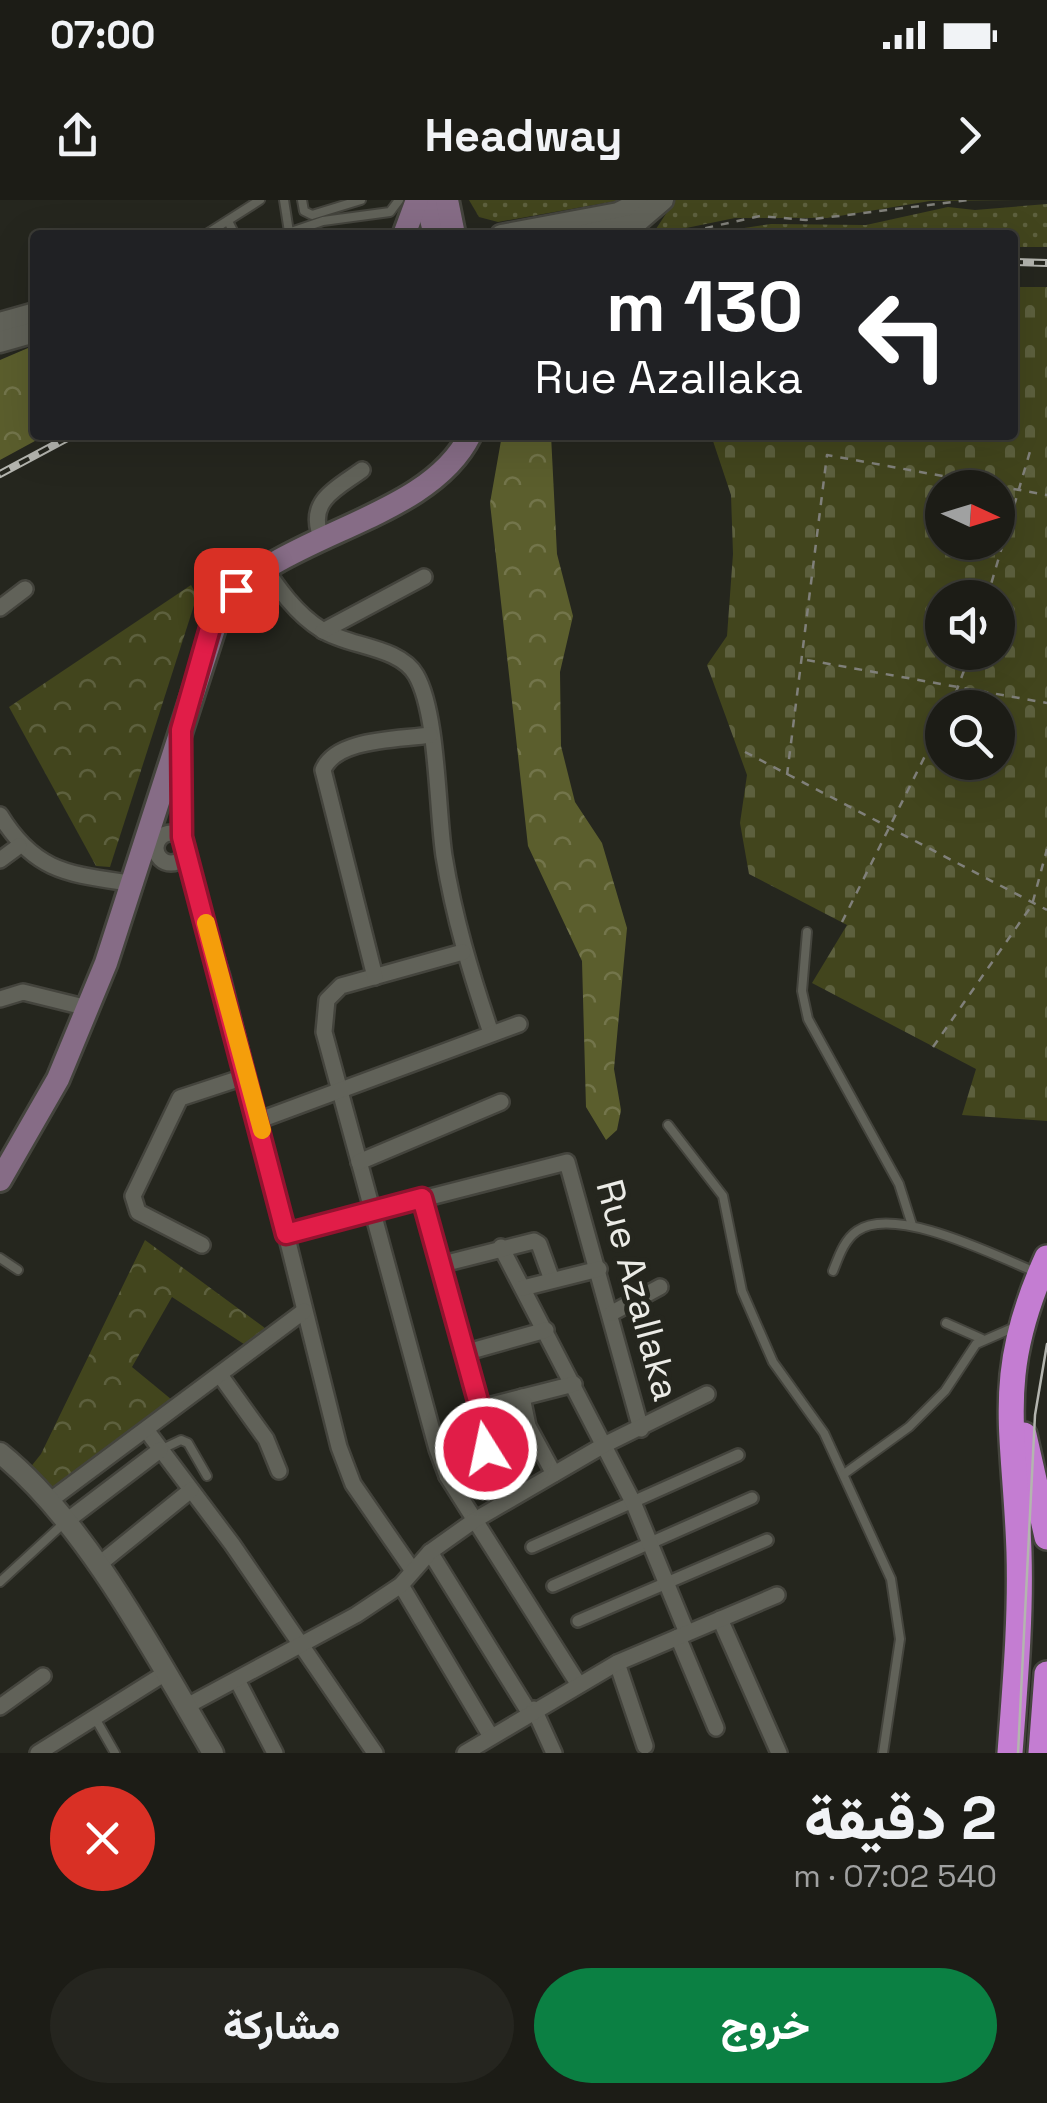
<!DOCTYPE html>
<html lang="ar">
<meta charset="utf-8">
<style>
:root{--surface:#1c1c16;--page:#25251f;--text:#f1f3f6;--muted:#a0a1a1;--line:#3a3a35;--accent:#0b8043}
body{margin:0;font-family:"Space Grotesk",Vazirmatn,sans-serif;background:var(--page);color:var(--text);direction:rtl;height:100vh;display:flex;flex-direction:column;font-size:38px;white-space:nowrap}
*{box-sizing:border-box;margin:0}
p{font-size:32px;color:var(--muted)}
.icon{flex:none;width:55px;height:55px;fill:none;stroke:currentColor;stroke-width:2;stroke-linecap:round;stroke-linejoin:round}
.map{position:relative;height:1553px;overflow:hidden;direction:ltr}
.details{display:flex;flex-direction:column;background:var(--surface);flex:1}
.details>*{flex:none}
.banner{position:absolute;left:30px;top:30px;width:988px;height:210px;border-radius:10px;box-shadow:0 10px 40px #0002,0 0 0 2px var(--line);direction:rtl;background:#202124;color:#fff;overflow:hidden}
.needle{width:65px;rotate:94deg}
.buttons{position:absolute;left:925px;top:270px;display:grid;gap:20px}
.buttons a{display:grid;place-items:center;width:90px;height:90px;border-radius:50%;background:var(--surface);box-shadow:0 10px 40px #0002,0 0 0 2px var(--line);font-size:50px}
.pin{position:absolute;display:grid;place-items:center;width:85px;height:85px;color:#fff;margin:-42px;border-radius:20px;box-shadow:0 5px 15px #0006}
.me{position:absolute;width:110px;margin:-55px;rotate:350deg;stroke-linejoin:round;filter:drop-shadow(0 0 8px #0008)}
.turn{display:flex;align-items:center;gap:35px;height:210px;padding:0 50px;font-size:45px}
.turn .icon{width:130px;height:130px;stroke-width:2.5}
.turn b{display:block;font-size:70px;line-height:85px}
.round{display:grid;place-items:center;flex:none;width:105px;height:105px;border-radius:52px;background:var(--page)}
.overview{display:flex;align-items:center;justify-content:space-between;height:170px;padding:0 50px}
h1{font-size:60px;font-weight:800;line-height:75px}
.primary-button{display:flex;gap:20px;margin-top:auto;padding:20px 50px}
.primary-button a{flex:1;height:115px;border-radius:60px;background:var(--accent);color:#fff;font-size:40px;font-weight:800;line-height:115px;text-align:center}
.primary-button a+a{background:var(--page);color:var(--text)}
.status{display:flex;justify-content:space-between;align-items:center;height:70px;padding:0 50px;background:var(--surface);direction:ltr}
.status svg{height:28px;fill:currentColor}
header{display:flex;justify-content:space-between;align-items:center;height:130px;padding:0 50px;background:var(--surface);font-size:45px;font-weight:800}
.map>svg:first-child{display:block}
</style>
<div class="status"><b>07:00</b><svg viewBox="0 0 49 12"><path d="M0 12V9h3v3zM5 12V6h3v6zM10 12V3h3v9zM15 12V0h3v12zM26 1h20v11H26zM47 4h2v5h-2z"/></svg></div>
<header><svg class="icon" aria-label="forward" viewBox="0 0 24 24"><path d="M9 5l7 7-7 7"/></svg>Headway<svg class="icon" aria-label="share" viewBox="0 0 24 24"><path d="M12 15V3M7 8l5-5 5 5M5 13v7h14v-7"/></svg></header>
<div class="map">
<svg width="1047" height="1553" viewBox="0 0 1047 1553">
<defs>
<pattern id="grass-dots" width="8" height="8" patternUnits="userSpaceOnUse" patternTransform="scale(2.5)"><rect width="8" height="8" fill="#42451d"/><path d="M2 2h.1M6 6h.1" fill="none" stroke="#5d603e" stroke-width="1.8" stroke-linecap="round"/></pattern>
<pattern id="forest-crowns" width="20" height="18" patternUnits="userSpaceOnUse" patternTransform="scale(2.5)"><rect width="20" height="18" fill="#5b5e2d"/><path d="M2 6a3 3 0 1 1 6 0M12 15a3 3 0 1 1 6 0" fill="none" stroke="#73754b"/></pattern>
<pattern id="cemetery-stones" width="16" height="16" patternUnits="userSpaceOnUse" patternTransform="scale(2.5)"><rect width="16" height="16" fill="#42451d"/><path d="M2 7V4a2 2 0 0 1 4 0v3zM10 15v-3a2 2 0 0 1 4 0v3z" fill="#5d603e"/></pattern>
<pattern id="park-crowns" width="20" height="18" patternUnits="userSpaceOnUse" patternTransform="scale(2.5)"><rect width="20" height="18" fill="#42451d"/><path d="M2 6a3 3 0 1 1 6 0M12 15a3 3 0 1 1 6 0" fill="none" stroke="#5d603e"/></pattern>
</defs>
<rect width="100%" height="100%" fill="#25261e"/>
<!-- grass -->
<g fill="url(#grass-dots)">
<path d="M469,0H622L498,22L479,17Z"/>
<path d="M675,0H1016L930,1L827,18H735L652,35Z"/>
<path d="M1047,4V47H1013L1012,35H698L771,24L866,25L948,7L975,10Z"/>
</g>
<!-- forest -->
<g fill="url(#forest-crowns)">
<path d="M35,145V235H46L0,260V160Z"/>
<path d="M502,235H551L557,354L573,416L560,472L561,546L575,602L602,643L627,728L614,869L621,910L617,930L606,940L586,907L582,761L528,646L490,303Z"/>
</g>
<!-- cemetery -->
<path fill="url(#cemetery-stones)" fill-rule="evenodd" d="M1013,87H1047V921L962,915L976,869L812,783L847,725L749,674L740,623L747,575L707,465L727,436L733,354L731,295L711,235H1012ZM942,288H998V342H942ZM942,398H998V452H942ZM942,508H998V562H942Z"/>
<!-- park -->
<g fill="url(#park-crowns)">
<path d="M191,385L197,396L110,667L96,666L9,507Z"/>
<path d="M145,1040L280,1139L259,1154L172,1097L132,1167L183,1209L45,1309L21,1279L41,1254Z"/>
</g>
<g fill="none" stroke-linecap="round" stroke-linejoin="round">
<defs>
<g id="service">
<path d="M284,0L289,32"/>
<path d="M302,0L304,11L312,15L361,0"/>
<path d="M228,21L235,35"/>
<path d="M288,33L323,21L390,12L399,0"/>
<path d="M205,35L260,0"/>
<path d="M807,732L802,791L808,819L899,984L912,1025"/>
<path d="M668,925L723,996L742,1091L773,1162L824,1233L891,1379L900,1439L883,1553"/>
<path d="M0,1058L18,1070"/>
<path d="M833,1071C839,1056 844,1040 857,1031C895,1004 998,1057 1038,1073"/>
<path d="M946,1123L982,1139"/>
<path d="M160,1250L181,1240L188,1243L207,1276"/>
<path d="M844,1274L909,1227L945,1191L976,1144L1015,1127"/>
<path d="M0,1382L64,1323"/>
<path d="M95,1518L115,1553"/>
</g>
<g id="pedestrian">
<path d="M532,1347L738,1255"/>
<path d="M553,1386L752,1298"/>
<path d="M578,1421L767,1340"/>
</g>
<g id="minor">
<path d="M319,331C310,299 339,287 362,270"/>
<path d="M261,362C277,387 296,414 322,430C349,447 399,446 416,475C438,513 437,610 444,656C454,718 471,774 491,833"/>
<path d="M0,408L25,389"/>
<path d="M323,431L424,377"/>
<path d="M180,551L182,637"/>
<path d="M0,615C36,674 71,674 135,684"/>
<circle cx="171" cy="648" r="15"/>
<path d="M184,656L222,777L339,1247L353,1284L411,1368"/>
<path d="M0,660L19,646"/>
<path d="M463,752L341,786L327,800L324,832L437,1249L447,1276L579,1485"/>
<path d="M375,777L323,570C336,538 399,540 430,535"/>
<path d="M0,799L23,792L88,808"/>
<path d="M260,920L519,824"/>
<path d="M359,962L501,902"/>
<path d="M423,998L487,1242L484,1253L447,1276"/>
<path d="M286,1034L567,962L641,1229"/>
<path d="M202,1045L138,1012L133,996L180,898L247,876"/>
<path d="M501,1047L633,1302L687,1433"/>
<path d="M443,1064L534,1041L539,1044L552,1080"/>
<path d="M523,1088L599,1069"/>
<path d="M612,1113L660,1087"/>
<path d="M464,1153L546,1130"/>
<path d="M220,1175L266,1239L279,1271"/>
<path d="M522,1197L528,1226L554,1274"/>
<path d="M480,1208L574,1184"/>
<path d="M147,1231L232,1344L375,1553"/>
<path d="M48,1302L304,1111"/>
<path d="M64,1323L160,1250"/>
<path d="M430,1352L529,1512"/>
<path d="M97,1366L191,1290"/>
<path d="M401,1385L490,1535"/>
<path d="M720,1419L779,1553"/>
<path d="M678,1437L716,1528"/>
<path d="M617,1463L645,1546"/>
<path d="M237,1480L275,1553"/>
<path d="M0,1507L43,1476"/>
<path d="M185,1507L356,1415L401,1385L430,1352L475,1320L604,1245L707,1194"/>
<path d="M534,1509L554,1553"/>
<path d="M38,1553L167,1472"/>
<path d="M465,1553L617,1463L777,1395"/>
</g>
<g id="tertiary">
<path d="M501,35L618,13L644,0"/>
<path d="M583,35L635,24L663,0"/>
<path d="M0,123L35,113"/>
<path d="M0,142L35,132"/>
<path d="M0,1253C86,1322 157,1458 213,1553"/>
</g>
<g id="secondary">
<path d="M426,0L435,35"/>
<path d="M447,0L454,35"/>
<path d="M404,35L417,0"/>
<path d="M0,980L58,879L106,763L221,407C279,332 427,322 470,235"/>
</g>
<g id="trunk">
<path d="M1024,1235L1047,1337"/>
<path d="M1010,1553C1015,1486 1021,1419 1019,1352C1015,1230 993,1177 1047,1058"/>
<path d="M1041,1553L1047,1474"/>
</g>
</defs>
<!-- service casing -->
<use href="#service" stroke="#44443d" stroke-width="12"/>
<!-- pedestrian casing -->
<use href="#pedestrian" stroke="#44443d" stroke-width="16"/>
<!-- minor casing -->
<use href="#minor" stroke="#44443d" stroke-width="20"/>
<!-- tertiary casing -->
<use href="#tertiary" stroke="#44443d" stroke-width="25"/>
<!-- secondary casing -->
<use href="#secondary" stroke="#44443d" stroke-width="28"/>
<!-- trunk casing -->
<use href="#trunk" stroke="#44443d" stroke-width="30"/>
<!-- path -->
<g stroke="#80807a" stroke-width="2.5" stroke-dasharray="8 8" stroke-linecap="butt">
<path d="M674,35L760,16L806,20L969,0"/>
<path d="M987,398L1031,248"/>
<path d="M807,460L1047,503"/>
<path d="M950,508L971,452"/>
<path d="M745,552L1047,710"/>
<path d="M787,575L827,255L1047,295"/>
<path d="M842,722L942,522"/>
<path d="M933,847L1032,705L1047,649"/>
</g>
<!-- service -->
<use href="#service" stroke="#616259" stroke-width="8"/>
<!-- pedestrian -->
<use href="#pedestrian" stroke="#616259" stroke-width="11"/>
<!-- minor -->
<use href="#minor" stroke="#616259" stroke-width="15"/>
<!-- tertiary -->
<use href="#tertiary" stroke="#616259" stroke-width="20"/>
<!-- secondary -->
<use href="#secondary" stroke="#866c86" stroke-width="22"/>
<!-- trunk -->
<use href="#trunk" stroke="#c47dd2" stroke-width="25"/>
<!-- tram -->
<path stroke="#b4b5af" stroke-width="2.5" d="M1018,1553L1035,1215L1047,1144"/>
<defs>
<g id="rail">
<path d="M1012,62L1047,63"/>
<path d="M0,274L73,235"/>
</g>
</defs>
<!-- rail casing -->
<use href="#rail" stroke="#b4b5af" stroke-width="8"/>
<!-- rail -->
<use href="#rail" stroke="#25261e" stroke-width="4" stroke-dasharray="11" stroke-linecap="butt"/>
</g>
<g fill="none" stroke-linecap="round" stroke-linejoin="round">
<defs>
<path id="route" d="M236,390L210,428L181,530L182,637L286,1034L422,998L480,1208L486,1249"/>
</defs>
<!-- route casing -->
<use href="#route" stroke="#92132f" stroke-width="25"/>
<!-- route -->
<use href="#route" stroke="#e11d48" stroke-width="18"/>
<!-- slow -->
<path stroke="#f59e0b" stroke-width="18" d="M206,723L262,930"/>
</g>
<g text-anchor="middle" stroke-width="10" stroke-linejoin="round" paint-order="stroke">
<!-- street labels -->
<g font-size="38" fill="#ebebe6" stroke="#25261e">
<text transform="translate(638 1090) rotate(75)" y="13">Rue Azallaka</text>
</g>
</g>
</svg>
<div class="buttons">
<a><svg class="needle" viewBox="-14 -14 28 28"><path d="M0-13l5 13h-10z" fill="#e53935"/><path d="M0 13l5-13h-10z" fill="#a0a1a1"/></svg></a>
<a><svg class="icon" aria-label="sound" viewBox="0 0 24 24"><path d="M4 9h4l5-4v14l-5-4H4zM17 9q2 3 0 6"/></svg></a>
<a><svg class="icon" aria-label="search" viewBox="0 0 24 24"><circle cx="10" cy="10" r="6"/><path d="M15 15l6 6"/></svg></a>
</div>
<div class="pin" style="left:236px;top:390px;background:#d93025"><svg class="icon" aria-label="arrive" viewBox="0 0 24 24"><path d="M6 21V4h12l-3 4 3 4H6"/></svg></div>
<svg class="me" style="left:486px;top:1249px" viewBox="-20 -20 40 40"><circle r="17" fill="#e11d48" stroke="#fff" stroke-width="3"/><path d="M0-11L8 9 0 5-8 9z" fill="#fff"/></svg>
<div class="banner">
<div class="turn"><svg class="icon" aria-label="left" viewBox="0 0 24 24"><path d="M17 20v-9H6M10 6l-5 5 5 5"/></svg><div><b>130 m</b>Rue Azallaka</div></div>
</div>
</div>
<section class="details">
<div class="overview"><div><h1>2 دقيقة</h1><p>540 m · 07:02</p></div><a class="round" style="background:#d93025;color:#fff"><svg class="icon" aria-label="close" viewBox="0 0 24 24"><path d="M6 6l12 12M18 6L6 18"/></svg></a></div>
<div class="primary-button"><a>خروج</a><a>مشاركة</a></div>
</section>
